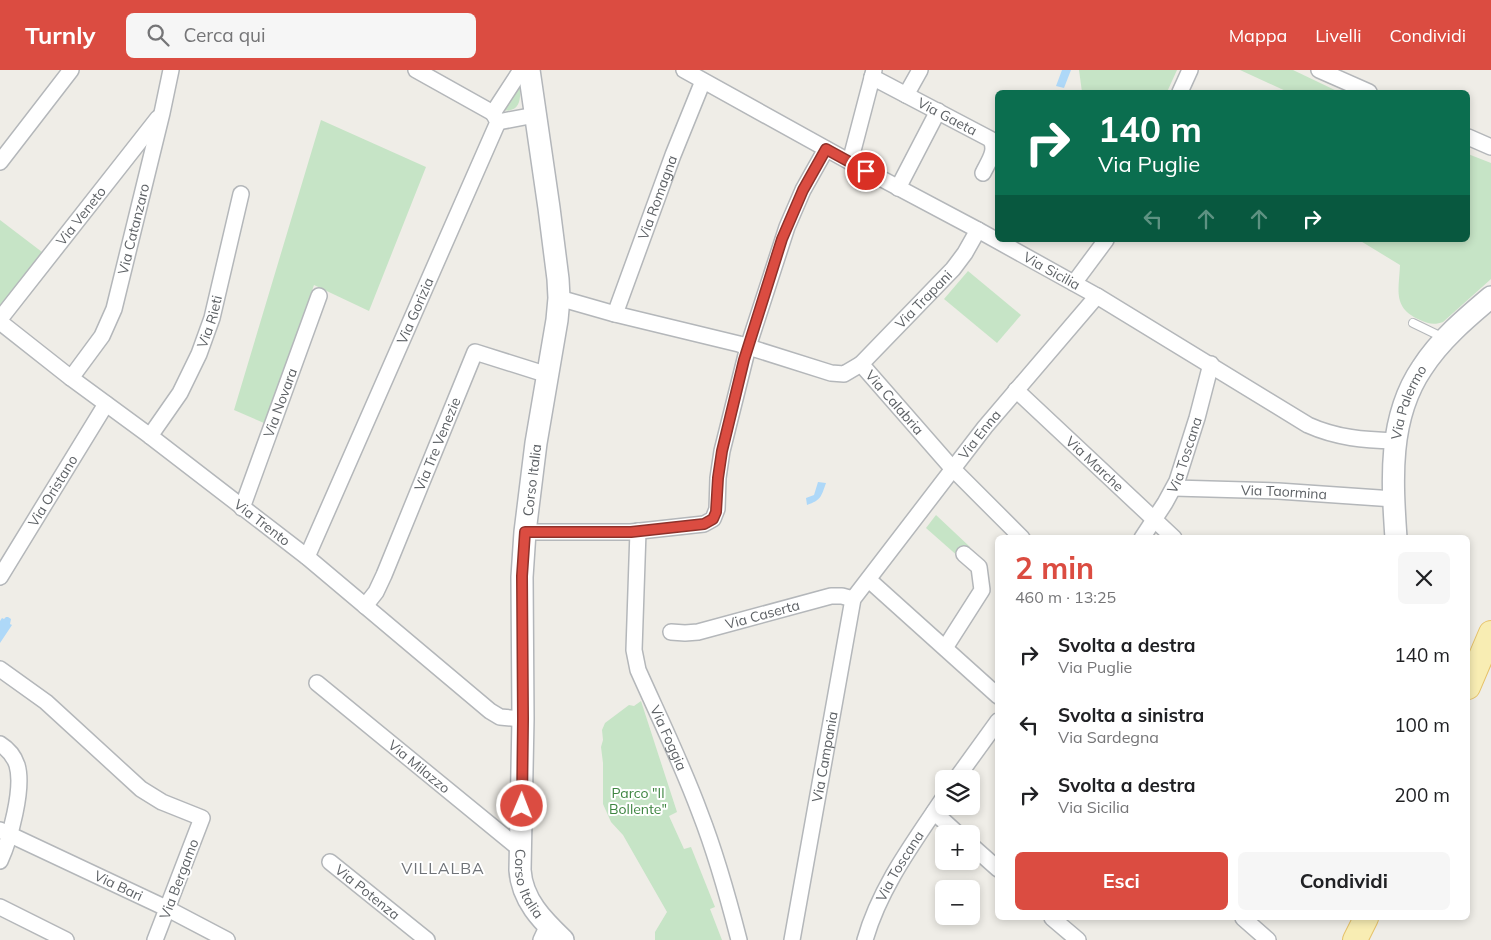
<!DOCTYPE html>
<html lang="it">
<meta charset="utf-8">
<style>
:root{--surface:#fff;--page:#f6f6f6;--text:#202124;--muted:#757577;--accent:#db4c41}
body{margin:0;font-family:Mulish,sans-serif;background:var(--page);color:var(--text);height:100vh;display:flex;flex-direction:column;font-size:19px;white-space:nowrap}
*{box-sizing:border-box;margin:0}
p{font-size:16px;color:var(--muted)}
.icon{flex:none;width:28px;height:28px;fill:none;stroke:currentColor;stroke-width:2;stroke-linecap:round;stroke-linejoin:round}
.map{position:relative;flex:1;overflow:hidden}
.details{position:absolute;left:995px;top:465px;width:475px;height:385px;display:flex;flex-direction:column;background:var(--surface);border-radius:8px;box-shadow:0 2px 8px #0003}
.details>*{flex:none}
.guide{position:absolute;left:995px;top:20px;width:475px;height:152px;border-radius:8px;box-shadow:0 2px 8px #0003;background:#0b6e4f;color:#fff;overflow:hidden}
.fabs{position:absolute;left:935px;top:700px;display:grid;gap:10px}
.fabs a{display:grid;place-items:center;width:45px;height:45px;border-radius:8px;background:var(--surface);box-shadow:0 2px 8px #0003;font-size:25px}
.pin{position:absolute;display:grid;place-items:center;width:42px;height:42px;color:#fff;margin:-21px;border:2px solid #fff;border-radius:50%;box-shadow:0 1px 5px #0007}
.me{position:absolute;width:55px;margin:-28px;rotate:1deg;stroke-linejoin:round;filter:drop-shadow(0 0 4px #0008)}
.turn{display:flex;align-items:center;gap:18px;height:105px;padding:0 20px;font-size:22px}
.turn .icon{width:65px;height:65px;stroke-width:2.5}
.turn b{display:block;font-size:35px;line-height:42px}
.lanes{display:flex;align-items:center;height:48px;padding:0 20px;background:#0003;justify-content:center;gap:25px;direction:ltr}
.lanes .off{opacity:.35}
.round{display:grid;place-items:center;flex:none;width:52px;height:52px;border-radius:8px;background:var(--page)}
.head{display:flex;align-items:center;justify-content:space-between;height:85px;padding:0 20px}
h1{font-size:30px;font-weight:700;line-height:38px;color:var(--accent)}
.primary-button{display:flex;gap:10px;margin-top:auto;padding:10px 20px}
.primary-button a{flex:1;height:58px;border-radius:8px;background:var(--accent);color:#fff;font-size:20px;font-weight:700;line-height:58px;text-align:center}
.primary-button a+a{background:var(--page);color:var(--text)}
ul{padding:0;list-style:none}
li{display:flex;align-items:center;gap:15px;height:70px;padding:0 20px}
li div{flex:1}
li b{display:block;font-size:19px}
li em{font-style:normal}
header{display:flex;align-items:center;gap:30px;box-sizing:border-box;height:70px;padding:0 25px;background:var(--accent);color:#fff}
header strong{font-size:24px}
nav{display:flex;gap:28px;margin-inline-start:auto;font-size:18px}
.search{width:350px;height:45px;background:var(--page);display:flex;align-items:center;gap:12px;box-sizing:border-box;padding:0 18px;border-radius:8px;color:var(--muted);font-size:19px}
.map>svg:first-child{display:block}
</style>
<header>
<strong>Turnly</strong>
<div class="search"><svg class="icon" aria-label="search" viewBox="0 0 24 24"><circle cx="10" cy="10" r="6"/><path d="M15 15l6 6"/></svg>Cerca qui</div>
<nav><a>Mappa</a><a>Livelli</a><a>Condividi</a></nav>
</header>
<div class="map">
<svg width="1491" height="870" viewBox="0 0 1491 870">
<rect width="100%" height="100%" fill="#efede7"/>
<!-- green -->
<g fill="#c6e4c6">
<path d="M1079,0H1177L1167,22H1082Z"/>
<path d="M1240,0H1293L1339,22H1288Z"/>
<path d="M519,7C520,21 525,44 502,40Z"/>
<path d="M321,50L426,97L369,241L314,215L264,353L234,340Z"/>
<path d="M1468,84L1491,93V209L1443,252C1435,255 1428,254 1420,250C1392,238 1399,220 1400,195L1359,170H1468Z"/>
<path d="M0,150L42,182L0,237Z"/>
<path d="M968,201L1021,245L997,273L944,229Z"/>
<path d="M936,445L970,477L960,488L926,458Z"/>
<path d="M641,631L677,742L669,746L684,779L691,777L715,837L710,839L722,870H655V862L667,842L623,765L611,752L603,734V693L601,677L603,670L602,660L605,653L629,635L634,636Z"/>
</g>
<!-- water -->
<g fill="#aed8f8">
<path d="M1062,0H1071L1064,18L1056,16Z"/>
<path d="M818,412L826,413C821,427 821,430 807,435L806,428L814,425Z"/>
<path d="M6,547H8L11,549L10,554L12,555L0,573V551L2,548L4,549Z"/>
</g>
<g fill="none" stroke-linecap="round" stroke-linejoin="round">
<defs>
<path id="lane" d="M1413,253L1444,268"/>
<g id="street">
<path d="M416,0L493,43"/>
<path id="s1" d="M684,0L850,92L978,160L1097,226L1308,355C1337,368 1364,370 1395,371"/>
<path d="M1319,0L1369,22"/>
<path id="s2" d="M872,7L990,69C998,80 988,92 983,103"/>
<path d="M1180,22L1190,0"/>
<path d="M906,25L920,0"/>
<path d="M498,52L535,45"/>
<path d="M1468,67L1491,77"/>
<path d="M0,92L71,0"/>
<path d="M850,92L874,0"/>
<path d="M898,118L938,41"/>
<path d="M1074,213L1106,170"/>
<path id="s3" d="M559,228L615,244L739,274L831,303L844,304L861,294L952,398L1022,468"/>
<path id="s4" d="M615,244L673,85L703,11"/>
<path id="s5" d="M0,249L158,48"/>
<path id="s6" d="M0,252L71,308L150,366L307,487L490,641L500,647L523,649"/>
<path id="s7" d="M861,294L953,199L965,183L978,160"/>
<path id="s8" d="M71,308L102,266L114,239L162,43L171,0"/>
<path id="s9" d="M1016,320L1174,468"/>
<path id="s10" d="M150,366L180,323L199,284L212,248L241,124"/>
<path id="s11" d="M1174,418L1278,421L1394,429"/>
<path id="s12" d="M242,438L319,226"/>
<path id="s13" d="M638,461L634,580L638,600C659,647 682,694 700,743C716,784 728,827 739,870"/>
<path d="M525,462H631L704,454L713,449L717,439L718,408L722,381L748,277L787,157L803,120L826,79"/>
<path id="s14" d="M1142,468L1165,433L1177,411L1197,348L1211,294"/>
<path id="s15" d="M307,487L498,52L493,43L521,0"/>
<path id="s16" d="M0,507L106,334"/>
<path d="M869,510L998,626"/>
<path id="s17" d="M365,536L376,522L384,505L475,282L548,305"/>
<path id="s18" d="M671,562L685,563L698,562L831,526H842L853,529"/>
<path d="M945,578L982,520L979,497L964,484"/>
<path d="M0,599L46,632L141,719L162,732L202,748L155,870"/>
<path id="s19" d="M317,613L521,780"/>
<path d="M0,674C8,679 14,686 17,695C24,718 10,769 0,791"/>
<path d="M956,709L998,651"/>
<path d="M934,742L958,764"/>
<path id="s20" d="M0,760L168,839L227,870"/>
<path d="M971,775L998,799"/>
<path id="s21" d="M330,792L427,870"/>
<path d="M0,837L66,870"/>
<path d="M1052,848L1078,870"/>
<path d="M1243,848L1268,870"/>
<path d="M541,870L548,855"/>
<path id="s22" d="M792,870L853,529L985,357L1097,226"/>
<path id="s23" d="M865,870C880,817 914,772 944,727"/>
</g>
<g id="secondary">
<path id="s24" d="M529,0L549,138L558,209L559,228L557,250L536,373L525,462L522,507L523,649L520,800C522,830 542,850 563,870"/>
<path id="s25" d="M1396,468C1392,410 1388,348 1422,298C1440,270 1466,248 1491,227"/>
</g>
<g id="primary">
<path d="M1468,617L1491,563"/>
<path d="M1355,870L1366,848"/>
</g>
</defs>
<!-- lane casing -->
<use href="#lane" stroke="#b4b7ba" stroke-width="10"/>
<!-- street casing -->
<use href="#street" stroke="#b4b7ba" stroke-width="18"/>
<!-- secondary casing -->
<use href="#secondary" stroke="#b3b6ba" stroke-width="24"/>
<!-- primary casing -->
<use href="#primary" stroke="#e6c269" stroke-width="26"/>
<!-- lane -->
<use href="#lane" stroke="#fff" stroke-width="8"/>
<!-- street -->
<use href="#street" stroke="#fff" stroke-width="15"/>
<!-- secondary -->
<use href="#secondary" stroke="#fff" stroke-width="21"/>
<!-- primary -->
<use href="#primary" stroke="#f8edb3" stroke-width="24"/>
</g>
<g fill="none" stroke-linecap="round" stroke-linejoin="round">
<defs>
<path id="route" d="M522,736L523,649L522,506L525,462H631L704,454L713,449L716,442L718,408L722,381L744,290L782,169L803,120L826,79L866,101"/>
</defs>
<!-- route casing -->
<use href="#route" stroke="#8e312a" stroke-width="12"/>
<!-- route -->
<use href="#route" stroke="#db4c41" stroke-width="9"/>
</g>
<g text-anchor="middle" stroke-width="4" stroke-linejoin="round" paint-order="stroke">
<!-- street labels -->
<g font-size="14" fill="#5e6266" stroke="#fff">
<text dy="5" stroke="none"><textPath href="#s2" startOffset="85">Via Gaeta</textPath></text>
<text dy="5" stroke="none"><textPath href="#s4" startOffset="124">Via Romagna</textPath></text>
<text dy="5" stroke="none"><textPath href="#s5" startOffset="131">Via Veneto</textPath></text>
<text dy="5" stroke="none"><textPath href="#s8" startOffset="164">Via Catanzaro</textPath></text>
<text dy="5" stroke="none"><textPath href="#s1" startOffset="419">Via Sicilia</textPath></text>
<text dy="5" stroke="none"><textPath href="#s7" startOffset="90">Via Trapani</textPath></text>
<text dy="5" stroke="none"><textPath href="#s15" startOffset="269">Via Gorizia</textPath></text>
<text dy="5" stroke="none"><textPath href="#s10" startOffset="130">Via Rieti</textPath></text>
<text dy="5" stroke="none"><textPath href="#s12" startOffset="112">Via Novara</textPath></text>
<text dy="5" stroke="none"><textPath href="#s3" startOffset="366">Via Calabria</textPath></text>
<text dy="5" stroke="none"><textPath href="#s25" startOffset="138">Via Palermo</textPath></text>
<text dy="5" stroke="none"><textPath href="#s22" startOffset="554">Via Enna</textPath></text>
<text dy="5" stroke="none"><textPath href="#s17" startOffset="178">Via Tre Venezie</textPath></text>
<text dy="5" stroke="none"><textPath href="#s14" startOffset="94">Via Toscana</textPath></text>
<text dy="5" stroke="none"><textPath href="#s9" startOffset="108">Via Marche</textPath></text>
<text transform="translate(532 410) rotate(-83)" y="5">Corso Italia</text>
<text dy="5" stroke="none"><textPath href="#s16" startOffset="101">Via Oristano</textPath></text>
<text dy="5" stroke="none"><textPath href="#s11" startOffset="110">Via Taormina</textPath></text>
<text dy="5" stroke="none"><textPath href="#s6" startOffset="330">Via Trento</textPath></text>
<text dy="5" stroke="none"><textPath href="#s18" startOffset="94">Via Caserta</textPath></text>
<text dy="5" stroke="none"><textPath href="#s13" startOffset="214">Via Foggia</textPath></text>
<text dy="5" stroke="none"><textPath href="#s22" startOffset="186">Via Campania</textPath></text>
<text dy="5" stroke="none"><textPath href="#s19" startOffset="132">Via Milazzo</textPath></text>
<text dy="5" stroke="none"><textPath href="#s23" startOffset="82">Via Toscana</textPath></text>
<text transform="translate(179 809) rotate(-69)" y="5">Via Bergamo</text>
<text dy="5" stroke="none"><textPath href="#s24" startOffset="820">Corso Italia</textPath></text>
<text dy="5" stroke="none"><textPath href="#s20" startOffset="131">Via Bari</textPath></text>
<text dy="5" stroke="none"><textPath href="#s21" startOffset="48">Via Potenza</textPath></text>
</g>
<!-- park labels -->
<g font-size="14" fill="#3e8541" stroke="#fff">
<text x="638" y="728">Parco "Il<tspan x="638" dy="16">Bollente"</tspan></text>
</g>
<!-- quarter labels -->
<g font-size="16" letter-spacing="1" fill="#6f7378" stroke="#fff">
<text x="443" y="804">VILLALBA</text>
</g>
</g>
</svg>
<div class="fabs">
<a><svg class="icon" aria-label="layers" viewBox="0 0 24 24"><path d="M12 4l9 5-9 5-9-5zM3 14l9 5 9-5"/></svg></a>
<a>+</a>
<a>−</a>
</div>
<div class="pin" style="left:866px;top:101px;background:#d93025"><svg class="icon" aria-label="arrive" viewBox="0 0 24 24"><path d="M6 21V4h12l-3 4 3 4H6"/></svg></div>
<svg class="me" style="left:522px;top:736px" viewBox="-20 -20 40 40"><circle r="17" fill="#db4c41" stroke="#fff" stroke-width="3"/><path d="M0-11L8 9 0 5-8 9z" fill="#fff"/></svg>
<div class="guide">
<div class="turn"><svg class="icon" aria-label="right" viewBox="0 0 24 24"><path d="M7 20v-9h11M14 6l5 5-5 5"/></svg><div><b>140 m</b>Via Puglie</div></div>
<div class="lanes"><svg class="icon off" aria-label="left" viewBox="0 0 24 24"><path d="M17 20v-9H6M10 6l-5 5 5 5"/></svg><svg class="icon off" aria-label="ahead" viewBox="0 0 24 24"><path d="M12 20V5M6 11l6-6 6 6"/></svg><svg class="icon off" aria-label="ahead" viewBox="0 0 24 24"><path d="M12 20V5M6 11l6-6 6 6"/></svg><svg class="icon" aria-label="right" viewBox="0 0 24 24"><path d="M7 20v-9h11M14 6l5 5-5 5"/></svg></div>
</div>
<section class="details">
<div class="head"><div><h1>2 min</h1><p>460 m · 13:25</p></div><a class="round"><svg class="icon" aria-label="close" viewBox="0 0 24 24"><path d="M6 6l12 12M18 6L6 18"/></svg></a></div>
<ul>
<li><svg class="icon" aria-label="right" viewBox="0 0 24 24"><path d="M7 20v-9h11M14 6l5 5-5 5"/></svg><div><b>Svolta a destra</b><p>Via Puglie</p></div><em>140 m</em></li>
<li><svg class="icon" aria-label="left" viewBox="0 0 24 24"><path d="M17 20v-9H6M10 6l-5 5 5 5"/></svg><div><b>Svolta a sinistra</b><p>Via Sardegna</p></div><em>100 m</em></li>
<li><svg class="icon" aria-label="right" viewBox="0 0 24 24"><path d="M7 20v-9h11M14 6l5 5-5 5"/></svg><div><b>Svolta a destra</b><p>Via Sicilia</p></div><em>200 m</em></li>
</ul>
<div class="primary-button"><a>Esci</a><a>Condividi</a></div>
</section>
</div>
